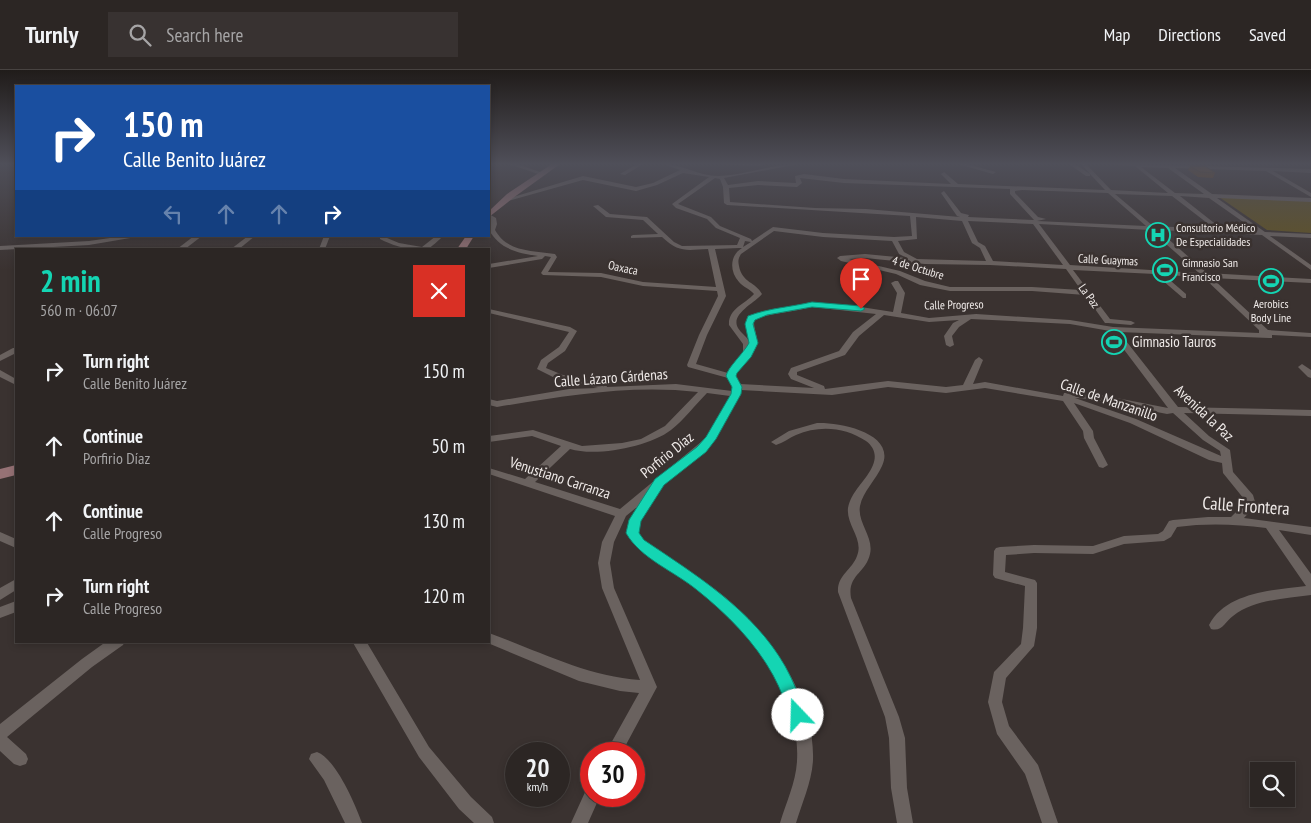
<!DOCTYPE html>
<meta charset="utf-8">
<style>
:root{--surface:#2c2624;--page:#383231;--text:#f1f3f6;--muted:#a6a5a6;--line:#484341;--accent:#14d5b3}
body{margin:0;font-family:"PT Sans Narrow",sans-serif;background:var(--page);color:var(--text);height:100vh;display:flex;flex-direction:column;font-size:19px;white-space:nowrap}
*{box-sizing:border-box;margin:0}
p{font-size:16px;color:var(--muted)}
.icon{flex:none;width:28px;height:28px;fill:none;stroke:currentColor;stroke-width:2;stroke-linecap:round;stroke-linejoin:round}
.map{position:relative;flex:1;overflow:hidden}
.panel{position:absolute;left:15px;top:178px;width:475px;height:395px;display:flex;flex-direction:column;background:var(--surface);border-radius:0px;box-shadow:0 2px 8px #0003,0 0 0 1px var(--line)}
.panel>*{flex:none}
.guide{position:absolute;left:15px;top:15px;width:475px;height:152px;border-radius:0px;box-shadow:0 2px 8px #0003,0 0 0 1px var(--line);background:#1a4fa0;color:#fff;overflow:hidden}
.controls{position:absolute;left:1250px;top:692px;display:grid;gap:10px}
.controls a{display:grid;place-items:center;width:45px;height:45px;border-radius:0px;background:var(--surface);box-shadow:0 2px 8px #0003,0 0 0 1px var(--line);font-size:25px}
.speed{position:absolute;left:505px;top:672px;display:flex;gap:10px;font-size:25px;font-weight:700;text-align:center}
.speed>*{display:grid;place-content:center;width:65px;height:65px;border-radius:50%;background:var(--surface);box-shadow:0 2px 8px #0003,0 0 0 1px var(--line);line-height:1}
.speed small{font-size:12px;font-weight:400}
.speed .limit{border:8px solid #d22;background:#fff;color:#111}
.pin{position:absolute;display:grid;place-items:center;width:42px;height:42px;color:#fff;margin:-51px -21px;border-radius:50% 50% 50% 0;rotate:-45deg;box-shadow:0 0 5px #0007}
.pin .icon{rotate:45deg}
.me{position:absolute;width:55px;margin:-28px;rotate:339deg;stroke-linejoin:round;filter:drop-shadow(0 0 4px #0008)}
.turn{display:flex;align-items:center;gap:18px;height:105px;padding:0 25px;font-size:22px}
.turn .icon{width:65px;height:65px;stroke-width:2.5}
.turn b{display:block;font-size:35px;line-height:42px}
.lanes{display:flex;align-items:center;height:48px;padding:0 25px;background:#0003;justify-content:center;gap:25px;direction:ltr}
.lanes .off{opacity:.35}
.round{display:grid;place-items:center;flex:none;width:52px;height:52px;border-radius:0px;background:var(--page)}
.headline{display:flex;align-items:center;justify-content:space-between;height:85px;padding:0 25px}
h1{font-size:30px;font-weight:700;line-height:38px;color:var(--accent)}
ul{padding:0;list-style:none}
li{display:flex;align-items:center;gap:15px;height:75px;padding:0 25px}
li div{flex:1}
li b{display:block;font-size:19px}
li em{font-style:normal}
header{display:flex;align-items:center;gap:30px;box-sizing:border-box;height:70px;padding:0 25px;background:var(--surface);border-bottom:1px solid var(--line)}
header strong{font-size:24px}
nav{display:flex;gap:28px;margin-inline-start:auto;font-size:18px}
.search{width:350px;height:45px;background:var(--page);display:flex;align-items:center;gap:12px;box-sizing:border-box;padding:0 18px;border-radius:0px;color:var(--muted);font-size:19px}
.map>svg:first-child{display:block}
</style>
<header>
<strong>Turnly</strong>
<div class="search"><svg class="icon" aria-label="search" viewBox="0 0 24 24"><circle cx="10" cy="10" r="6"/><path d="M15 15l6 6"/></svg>Search here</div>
<nav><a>Map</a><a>Directions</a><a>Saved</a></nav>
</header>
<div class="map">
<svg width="1311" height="753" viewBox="0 0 1311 753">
<rect width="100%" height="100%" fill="#3a3230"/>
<!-- green -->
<path fill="#62521d" d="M1219,127L1311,131V163L1267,160Z"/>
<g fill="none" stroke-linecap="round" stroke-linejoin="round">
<!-- street -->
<g fill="#6a625f" fill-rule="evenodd">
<path d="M509,94H517L546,104L541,105Z"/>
<path d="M637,94H643L625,105L620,104Z"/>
<path d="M663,94C682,94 698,106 719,106C746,105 772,94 799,94L724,108L728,115L758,111L796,113L795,106L804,104L844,109L951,114L941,104L944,102L958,114L1105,120L1090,104V106H1086L1069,94H1075L1090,104L1081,94H1086L1111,120L1168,123L1135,96L1105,94L1169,95L1311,99V103L1273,101L1311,123V127L1266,101L1175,98L1212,124L1311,128V132L1217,128L1265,162L1311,164V168L1270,166L1311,195V200L1262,165L1158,160L1207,203L1311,209V213L1212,208L1268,260L1311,263V267L1272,265V268H1269L1119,262L1178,337L1311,340V346L1184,343L1209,366L1230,380L1233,402L1253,425L1256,435L1244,448L1311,457V465L1279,460L1311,504V525C1285,529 1255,529 1233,546C1225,552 1222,562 1211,559L1209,555C1226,522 1274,520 1306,516L1266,458C1236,454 1206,453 1177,457L1171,467L1164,471L1124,474L1093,484L1034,483L1006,485L1005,502L1035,510L1037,513V558L1034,576L1006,608L1002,632L1009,656L1038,695L1058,753H1042L1025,704L997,664L988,632L994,602L1021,574L1023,558L1025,516L995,508L993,505L994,481L996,478L1000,477L1034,475L1093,476L1124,466L1158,464L1163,461L1169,451L1173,450L1208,447H1231L1244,434V429L1223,403L1222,393L1209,390L1130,353L1074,333L1093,361L1094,368L1108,395L1103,398L1099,397L1084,368L1083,361L1063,331L985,318L946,323L888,317L832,325L741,320V324L714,371L658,420L641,450L638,463L643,470C670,489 699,506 725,527C771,566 815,627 813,690C812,711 802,733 796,753H780C786,733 796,712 797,691C801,619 746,554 691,515C670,499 640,486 626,463L629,450L637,437L626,446L614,472L610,493L614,518L657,617L621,684H605L639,623L620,621L579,611L483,571H489V563C539,581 586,606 640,610L602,518L598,493L602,472L615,446L489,404V398L525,409L561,376L532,366L489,372V366L533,360L582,376L622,373L641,369L665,356L698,322C631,314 563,326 497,337L489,335V329L497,331L569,319L598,318L557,309L537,299L541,290L559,277L569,262L489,243V239L570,257L577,261L565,281L548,293L546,298L563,305L606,314L607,317L676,314L732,321L733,317L728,308L688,297L687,295L699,265L718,226L717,221L643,216L601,207L543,205L541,203L551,187L545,186L542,189L489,198V194L538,186C517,183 500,179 489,160L491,154L489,144L496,148L497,154L495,160C508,183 533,180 555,184L557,187L548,202L601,203L643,212L716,217L708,179C686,180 679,183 662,167L631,168V166L633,165L658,164L643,150L606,147L593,136L598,135L610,144L647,147L674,172L682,176L737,175L740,168L716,158L707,149L676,138L672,134L709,107L683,103L657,115L636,121L583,110L508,131L503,130L583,106L636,117L653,113L680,100ZM1141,97L1168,98L1204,124L1175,123ZM715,108L720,109L723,117L724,133L727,135L910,146L912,166L894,167L823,163L773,157L752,171L751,169L720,156L711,147L678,134ZM800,108L844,113L1010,119V124L1034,150L968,147L969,145L961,143L944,121L941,123L957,146L960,147L866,139L815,138L730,132L729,118L758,115L797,117L802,113ZM1022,120L1108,123L1146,156L1037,151L1046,149L1038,147L1015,123V121ZM1115,124L1172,126L1215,159L1153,156ZM1180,126L1209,128L1256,161L1223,160ZM916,147L962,151L972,173L980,178L986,191L917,189L904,182L898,171L917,169ZM968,151L1033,154L1063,195L993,191L985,176L978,172ZM1039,154L1150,160L1199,203L1070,195ZM774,161L823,167L892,171L899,184L907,188L865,184L840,186L837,188L841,191L896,204L920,215L950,221H1032L1085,225L1105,253H1108L1131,255L1135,253L1131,251L1110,249L1073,200L1155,204L1183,228H1186V224L1164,205L1203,207L1259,260V263L1113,257L1070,250L976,244L929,248L901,243L905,223L898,211H895L891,213L897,223L893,242L861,237L812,233L791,238L765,241L747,248L746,254L749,271C746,266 741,263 738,258C730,244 755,233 762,224C756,212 742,213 739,196C738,191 738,189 741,184ZM745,171L751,172L743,177ZM739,178H742C730,185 729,201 739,212C743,217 750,219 754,224C745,234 728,239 729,255L743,274V284L728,303L696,294L707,265L726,226L715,179ZM865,188L925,194L990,195L1066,199L1081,220L1032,217H950L925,211L900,201L849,189ZM812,237L876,244L853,262L839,281L791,298L788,304L791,309L814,318L740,314L735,306C740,295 752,288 756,277C759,267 753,259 754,249C773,243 793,242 812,237ZM884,245L929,252L959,250L953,253L944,266L946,275L950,277L954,275L952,266L959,257L971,249L1070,254L1110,261L1168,338L1091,323L1067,322L1064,323L1063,326L985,312L973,314L983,290L979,287L975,290L963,315L946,317L888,311L825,319L824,316L797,305V302L845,285L859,266ZM707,323L730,326L707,367L620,439L535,412L570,379C596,387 649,377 671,360C684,350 695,335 707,323ZM1075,328L1091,329L1167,344L1173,343L1203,370L1220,381L1221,386L1136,349Z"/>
<path d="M715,94H762V95L760,96Z"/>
<path d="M958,94H967L996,102L993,104Z"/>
<path d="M124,166H142L89,175L0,180V176L89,171Z"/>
<path d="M194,166H202L185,179H177Z"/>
<path d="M248,166H255L239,179H231Z"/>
<path d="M324,166H330L325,179H319Z"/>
<path d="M380,166H388L387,168L399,173L422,177L436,166H443C439,170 432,177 427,179C413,183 392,175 380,169Z"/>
<path d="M13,278H16V283L0,291V285Z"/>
<path d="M1302,294L1311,300V308L1308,307L1298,297Z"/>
<path d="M0,300L16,309V315L0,307Z"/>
<path d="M817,353C839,352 897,363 882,396C876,410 863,421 860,436C857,453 874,467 870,484C866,503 847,505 851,528L899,647L905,668L907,718L913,753H897L891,718L889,668L885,647L838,522C837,505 852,500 857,486C864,469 846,455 848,438C851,421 867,410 873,395C877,385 874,377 866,371C845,357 819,355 796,365C789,368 783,373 776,375L771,372L789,361Z"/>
<path d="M0,462L16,469V478L0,471Z"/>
<path d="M16,509V520L0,530V518Z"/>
<path d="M16,531V542L0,548V537Z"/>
<path d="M107,571H125L123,575L92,597L7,667L26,684L28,689L26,694L20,696L14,694L0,681V654L82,589Z"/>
<path d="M352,571H366L429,677L471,727L492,747L494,753H474L459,739L419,687Z"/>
<path d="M317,682C336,689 355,734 362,753H345L324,710L309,689L311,684Z"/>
<path d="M591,718V726H600L588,753H571L586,720Z"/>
</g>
<!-- secondary -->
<g fill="#967275" fill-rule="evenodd">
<path d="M552,94H560L513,128L489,147V141L507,124Z"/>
<path d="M466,166H474L466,179H457Z"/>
<path d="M16,395V405L0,409V399Z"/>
</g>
</g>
<!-- wall -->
<path fill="#724309" d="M1190,96L1215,103L1213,108L1198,107L1188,100Z"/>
<!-- building -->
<path fill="#844e0a" stroke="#5c3707" d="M1190,96H1205L1215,103L1200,102Z"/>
<!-- sky -->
<linearGradient id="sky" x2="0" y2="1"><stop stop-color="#201c1a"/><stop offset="0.47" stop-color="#4f4f59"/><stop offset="1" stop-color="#4f4f59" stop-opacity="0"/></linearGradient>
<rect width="1311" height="200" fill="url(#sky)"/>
<!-- route -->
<path fill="#14d5b3" stroke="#0d8a74" d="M812,232L861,236L865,239L861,241L812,237L767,245L755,250L753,254L758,273L751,287L737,303L736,306L742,317L741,324L716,369L706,382L664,415L641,451L639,463L644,470C696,505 753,540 785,596C794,612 800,629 807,645L804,651L798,653L793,651C786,636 781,619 773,605C755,572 726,543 697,520C674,501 641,489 626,463L629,450L655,409L697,377L706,367L731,324L732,317L726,306C728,297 743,284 749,273L745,254L748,246C769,238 791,237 812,232Z"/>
<!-- icons -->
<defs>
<symbol id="hospital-ring" viewBox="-11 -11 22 22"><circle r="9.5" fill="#3a3230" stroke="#14d5b3" stroke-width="1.5"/><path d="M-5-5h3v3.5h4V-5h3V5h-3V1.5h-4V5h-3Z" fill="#14d5b3"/></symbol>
<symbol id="stadium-ring" viewBox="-11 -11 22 22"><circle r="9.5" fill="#3a3230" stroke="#14d5b3" stroke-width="1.5"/><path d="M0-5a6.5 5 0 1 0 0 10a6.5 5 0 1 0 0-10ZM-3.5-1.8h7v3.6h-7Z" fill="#14d5b3"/></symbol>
</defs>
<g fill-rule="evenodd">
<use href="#hospital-ring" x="1144" y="151" width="28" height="28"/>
<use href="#stadium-ring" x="1151" y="186" width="28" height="28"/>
<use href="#stadium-ring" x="1257" y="197" width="28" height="28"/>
<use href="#stadium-ring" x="1100" y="258" width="28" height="28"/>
</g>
<g text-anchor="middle" stroke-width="5" stroke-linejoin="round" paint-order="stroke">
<!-- far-poi labels -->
<g font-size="12" fill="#f0ebe9" stroke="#3a3230" text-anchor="start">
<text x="1176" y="162">Consultorio Médico<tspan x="1176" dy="14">De Especialidades</tspan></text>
<text x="1182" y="197">Gimnasio San<tspan x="1182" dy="14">Francisco</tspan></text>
<text x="1271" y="238" text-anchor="middle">Aerobics<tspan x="1271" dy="14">Body Line</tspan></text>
</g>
<!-- far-street labels -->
<g font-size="12" fill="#f0ebe9" stroke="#3a3230">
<text transform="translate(1108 190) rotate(3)" y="4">Calle Guaymas</text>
<text transform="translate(623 198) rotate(12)" y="4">Oaxaca</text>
<text transform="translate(918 198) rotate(17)" y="4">4 de Octubre</text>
<text transform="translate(1089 226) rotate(54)" y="4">La Paz</text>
<text transform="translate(954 235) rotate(-1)" y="4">Calle Progreso</text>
</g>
<!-- poi labels -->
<g font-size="15" fill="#f0ebe9" stroke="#3a3230" text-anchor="start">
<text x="1132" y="277">Gimnasio Tauros</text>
</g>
<!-- street labels -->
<g font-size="15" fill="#f0ebe9" stroke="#3a3230">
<text transform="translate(611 308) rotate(-4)" y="5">Calle Lázaro Cárdenas</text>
<text transform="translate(1109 330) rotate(19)" y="5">Calle de Manzanillo</text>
<text transform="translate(1204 343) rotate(43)" y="5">Avenida la Paz</text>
<text transform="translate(667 385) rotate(-39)" y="5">Porfirio Díaz</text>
<text transform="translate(560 408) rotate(18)" y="5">Venustiano Carranza</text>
</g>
<!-- near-street labels -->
<g font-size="18" fill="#f0ebe9" stroke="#3a3230">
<text transform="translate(1246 436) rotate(4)" y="6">Calle Frontera</text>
</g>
</g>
</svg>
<div class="controls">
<a><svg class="icon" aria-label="search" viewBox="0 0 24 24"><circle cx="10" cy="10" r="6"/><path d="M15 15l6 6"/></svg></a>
</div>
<div class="speed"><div>20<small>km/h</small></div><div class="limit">30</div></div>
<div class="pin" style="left:861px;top:239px;background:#d93025"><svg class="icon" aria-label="arrive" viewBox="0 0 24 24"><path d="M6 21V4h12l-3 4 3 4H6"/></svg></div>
<svg class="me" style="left:798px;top:645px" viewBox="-20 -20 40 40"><circle r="19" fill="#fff"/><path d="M0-13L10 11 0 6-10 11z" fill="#14d5b3"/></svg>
<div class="guide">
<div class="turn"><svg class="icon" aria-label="right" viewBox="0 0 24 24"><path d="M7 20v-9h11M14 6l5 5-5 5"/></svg><div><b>150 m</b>Calle Benito Juárez</div></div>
<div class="lanes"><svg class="icon off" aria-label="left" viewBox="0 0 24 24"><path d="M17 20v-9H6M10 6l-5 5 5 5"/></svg><svg class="icon off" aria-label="ahead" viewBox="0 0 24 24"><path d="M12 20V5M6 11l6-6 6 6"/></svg><svg class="icon off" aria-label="ahead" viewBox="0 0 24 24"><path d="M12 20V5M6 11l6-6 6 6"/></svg><svg class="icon" aria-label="right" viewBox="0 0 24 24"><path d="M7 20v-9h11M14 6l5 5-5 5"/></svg></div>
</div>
<section class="panel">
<div class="headline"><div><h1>2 min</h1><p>560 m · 06:07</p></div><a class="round" style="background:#d93025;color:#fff"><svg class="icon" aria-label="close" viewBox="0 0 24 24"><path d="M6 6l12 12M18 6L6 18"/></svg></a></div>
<ul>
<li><svg class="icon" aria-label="right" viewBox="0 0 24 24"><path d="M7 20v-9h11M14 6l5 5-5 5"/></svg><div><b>Turn right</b><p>Calle Benito Juárez</p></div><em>150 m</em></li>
<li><svg class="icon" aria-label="ahead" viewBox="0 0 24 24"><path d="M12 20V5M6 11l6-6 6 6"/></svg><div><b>Continue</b><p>Porfirio Díaz</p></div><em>50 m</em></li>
<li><svg class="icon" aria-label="ahead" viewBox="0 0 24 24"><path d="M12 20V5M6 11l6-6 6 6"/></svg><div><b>Continue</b><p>Calle Progreso</p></div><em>130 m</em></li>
<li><svg class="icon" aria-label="right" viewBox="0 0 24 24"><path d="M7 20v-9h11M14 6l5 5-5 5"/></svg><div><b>Turn right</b><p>Calle Progreso</p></div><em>120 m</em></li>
</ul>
</section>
</div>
